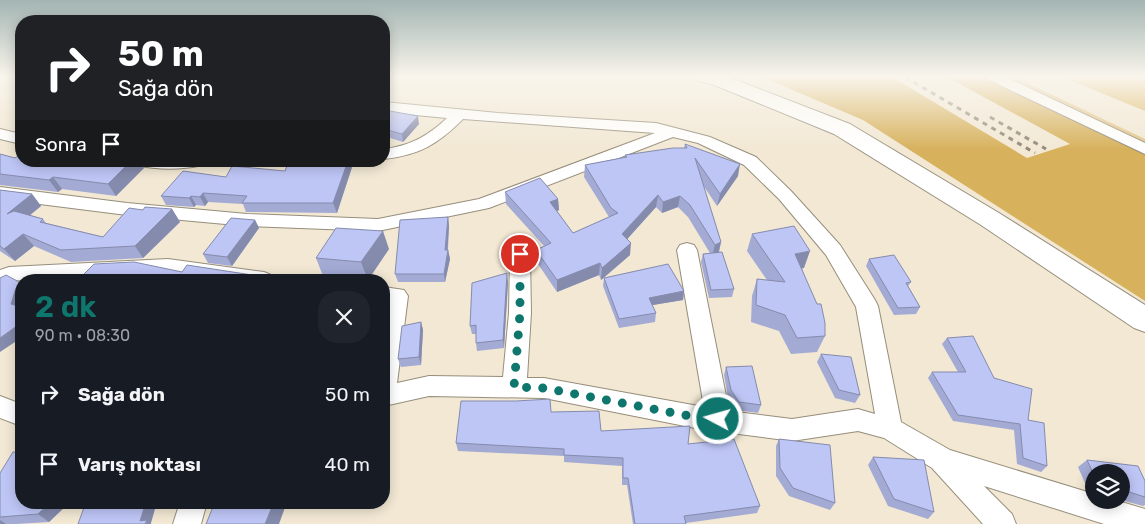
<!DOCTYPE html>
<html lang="tr">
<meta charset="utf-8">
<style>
:root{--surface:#171b24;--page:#20242c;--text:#f1f3f6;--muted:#9ea1a6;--accent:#0f766e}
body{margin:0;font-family:Rubik,sans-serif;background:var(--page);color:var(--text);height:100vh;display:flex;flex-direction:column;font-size:19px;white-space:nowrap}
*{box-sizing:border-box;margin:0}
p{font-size:16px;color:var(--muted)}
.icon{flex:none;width:28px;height:28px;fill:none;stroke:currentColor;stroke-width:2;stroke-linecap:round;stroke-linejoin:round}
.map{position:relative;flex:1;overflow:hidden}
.drawer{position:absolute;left:15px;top:274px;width:375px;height:235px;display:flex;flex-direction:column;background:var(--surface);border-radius:20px;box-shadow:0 2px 12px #0003}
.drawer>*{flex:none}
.banner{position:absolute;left:15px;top:15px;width:375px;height:152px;border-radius:20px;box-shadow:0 2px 12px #0003;background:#202124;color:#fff;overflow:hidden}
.fabs{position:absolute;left:1085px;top:464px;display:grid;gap:10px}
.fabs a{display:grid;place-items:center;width:45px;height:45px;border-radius:50%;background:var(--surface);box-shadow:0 2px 12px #0003;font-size:25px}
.pin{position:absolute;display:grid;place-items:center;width:42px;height:42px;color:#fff;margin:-21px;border:2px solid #fff;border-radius:50%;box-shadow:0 1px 5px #0007}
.me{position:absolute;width:55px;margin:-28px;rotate:276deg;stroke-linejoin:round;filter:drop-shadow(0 0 4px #0008)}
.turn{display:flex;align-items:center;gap:18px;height:105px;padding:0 20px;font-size:22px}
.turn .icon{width:65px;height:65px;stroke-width:2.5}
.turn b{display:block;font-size:35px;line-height:42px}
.then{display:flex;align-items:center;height:48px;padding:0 20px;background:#0003;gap:10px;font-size:19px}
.round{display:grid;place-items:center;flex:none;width:52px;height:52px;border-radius:20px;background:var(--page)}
.head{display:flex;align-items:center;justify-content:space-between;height:85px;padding:0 20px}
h1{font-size:30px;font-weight:600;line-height:38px;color:var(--accent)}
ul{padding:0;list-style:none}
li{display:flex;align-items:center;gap:15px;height:70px;padding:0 20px}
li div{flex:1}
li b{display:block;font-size:19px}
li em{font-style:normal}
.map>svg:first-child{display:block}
</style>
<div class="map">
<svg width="1145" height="524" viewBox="0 0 1145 524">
<rect width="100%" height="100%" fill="#f2e8d4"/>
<!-- green -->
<path fill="#e2c68a" d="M996,77H1015L1145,139V148Z"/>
<!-- forest -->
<path fill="#d7b15c" d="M762,77H892L1027,158L1070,144L947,77H990L1145,152V301L863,120Z"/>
<!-- water -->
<path fill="#dcb661" d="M1062,77H1145V111Z"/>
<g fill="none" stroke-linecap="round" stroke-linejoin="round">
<defs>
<g id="street">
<path d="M987,77H1006L1145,143V154L989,80Z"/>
<path d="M384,102L498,113L656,123L710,137L756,157L791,191L840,245L875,300L878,306L901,422L950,450L1094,494V500H1115L1145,509V524H1104L984,486L1012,514L1016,524H983L932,468L884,438L858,431L792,441L700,429L544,398L429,396L384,406L385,303H384V287L404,290L408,296L397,383L429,376L503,377L509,313L510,254L513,249L520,247L527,249L530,254L531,313L527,378H544L704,407L677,250L680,245L687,243L694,245L697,250L729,411L792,419L858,409L875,414L856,307L826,255L779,199L744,165L698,143L673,137L489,208L378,231L247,226L127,215L0,199V187L127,203L247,214L378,219L479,199L655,133L463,119C438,144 420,155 384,159V149C410,146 428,136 447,118L384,112Z"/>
<path d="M0,129L21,134V144L0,139Z"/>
<path d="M135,161H204L202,165C182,170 157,170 137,165Z"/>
<path d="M168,259L264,272L271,275L274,280H213L168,273L21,280L14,281L0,289V270L9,267Z"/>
<path d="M0,396L21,404V426L0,418Z"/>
<path d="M180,502H207L201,524H173Z"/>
</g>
<path id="secondary" d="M695,77H728L850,124L999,213L1145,305V332L1134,328L981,225L834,134L712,84L698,81Z"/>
</defs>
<!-- street casing -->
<use href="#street" stroke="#968e7b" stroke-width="2"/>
<!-- secondary casing -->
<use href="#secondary" stroke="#968e7b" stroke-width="2"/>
<!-- street -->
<use href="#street" fill="#fff" fill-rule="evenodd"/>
<!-- secondary -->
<use href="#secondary" fill="#fff" fill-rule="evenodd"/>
<!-- rail -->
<g stroke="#8f887a" stroke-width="3" stroke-dasharray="5 5" stroke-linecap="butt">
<path d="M905,77L1035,153"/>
<path d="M990,117L1046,149"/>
</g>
</g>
<!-- wall -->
<g fill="#a3aad4">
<path d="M384,110L419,124L403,142L384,136Z"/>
<path d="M685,144L738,176L717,206L703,185L721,242L719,253L734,289L732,297L709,298L701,262L703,254L710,253L688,217L678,207L662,213L656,207L627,239L630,255L601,280L599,275L557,292L536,261V250L544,246L506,204L505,192L558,199L559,210L557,211L573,233L609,217L584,177L585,165L625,157V155L684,148Z"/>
<path d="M0,154L15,158L144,168L116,196L62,189L58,192L0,185Z"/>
<path d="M289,161H354L337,213L246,212L243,204L208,202L205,206L196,205L194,207L166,205L161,196L226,177L285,171Z"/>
<path d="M0,190L32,194L41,206L30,215L43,219L46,223L103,237L143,210L172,209L180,222L143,258L71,262L34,246L15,261L0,251Z"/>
<path d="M448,217L449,226L448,250L450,259L445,282H398L395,274Z"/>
<path d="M255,220L259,228L232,266L208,263L203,254Z"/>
<path d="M752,234L804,268H802L825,336L817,352L791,354L779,331L751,322L752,296L757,279L767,280L747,251Z"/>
<path d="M389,249L368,280L323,276L316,258Z"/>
<path d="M869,259L911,282L908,286L920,307L916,314L894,315L866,266Z"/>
<path d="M604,278L684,291L683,300L652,305L656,313L655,322L619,328L603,286Z"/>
<path d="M508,282L504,348L477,351L476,343V334H472L470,326Z"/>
<path d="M421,322L423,330L421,365L401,367L398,359Z"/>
<path d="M947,338L994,378L1028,420L1047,466L1041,472L1017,464L1014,430L953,421L928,378L932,372H958L942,344Z"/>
<path d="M821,354L860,395L855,403L835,398L817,362Z"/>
<path d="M726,367L761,405L758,413L736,410L728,398L724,375Z"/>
<path d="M516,401L551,412L601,431L688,444L760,506L757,513L686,523V524H633L627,485H622V466L564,462V456L458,451L456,443Z"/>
<path d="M779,439L835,503L830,510L789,496L776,476V446Z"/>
<path d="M873,457L934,512L928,519L888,506L868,465Z"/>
<path d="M1087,460L1145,481V505L1143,506L1121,500V472H1094V492L1088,490L1078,467Z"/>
<path d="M0,473L21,502H70L49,522L16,524H0Z"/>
</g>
<!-- shaded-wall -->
<g fill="#858bac">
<path d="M418,116L419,124L403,142L402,134Z"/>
<path d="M131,161H139L144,168L116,196L108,184Z"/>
<path d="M348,161H354L337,213L333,203Z"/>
<path d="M740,164L738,176L717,206L720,194Z"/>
<path d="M53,177L62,189L58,192L49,180Z"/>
<path d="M203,193L208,202L205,206L200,197Z"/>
<path d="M32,194L41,206L17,226L7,214Z"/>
<path d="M658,195L656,207L621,246L622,234Z"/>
<path d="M191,196L196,205L194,207L189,198Z"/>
<path d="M680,196L678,207L662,213L663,202Z"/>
<path d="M558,199L559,210L550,214V202Z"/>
<path d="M172,209L180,222L143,258L135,246Z"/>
<path d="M448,217L449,226L447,255L448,250L450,259L445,282L444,274Z"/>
<path d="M255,220L259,228L232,266L227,257Z"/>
<path d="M383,231L389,249L368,280L361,262Z"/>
<path d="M23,234L34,246L15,261L4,249Z"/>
<path d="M721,242L718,254L712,257L715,245Z"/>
<path d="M631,243L630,255L601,280L602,268Z"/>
<path d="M810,251L804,268L790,271L795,254Z"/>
<path d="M600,263L599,275L557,292V280Z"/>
<path d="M507,273L508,282L504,348L503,340Z"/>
<path d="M21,285V305L19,312L11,304L16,288Z"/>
<path d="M684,291L683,300L647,306L649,298Z"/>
<path d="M421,322L423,330L421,365L419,357Z"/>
<path d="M21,323V338L0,352V338Z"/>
<path d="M51,502H70L49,522L38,514Z"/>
<path d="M146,502H157L151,523V524H144L140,521Z"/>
<path d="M274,502H287L279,524H265Z"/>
<path d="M0,520L6,524H0Z"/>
</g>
<!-- building -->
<g fill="#bec6f6" stroke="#858bac">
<path d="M384,110L418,116L402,134L384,129Z"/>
<path d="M685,144L740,164L720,194L695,158L721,242L715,245L690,205L680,196L663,202L658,195L622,234L631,243L602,268L600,263L557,280L536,250L551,243L505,192L540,178L558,199L550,202L573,233L618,213L611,208L585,165L627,157L625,155L673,148H687Z"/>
<path d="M0,154L15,158L21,154V161H131L108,184L53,177L49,180L0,174Z"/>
<path d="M289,161H348L333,203H242L247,196L203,193L200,197L191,196L189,198L161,196L183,171L226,177L232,166L285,171Z"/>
<path d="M0,190L32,194L7,214L14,211L43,219L40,222L103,237L129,208L143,210L145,207L172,209L135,246L61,250L23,234L4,249L0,246Z"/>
<path d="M448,217L445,250H448L444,274H395L400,220Z"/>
<path d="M231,218L255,220L227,257L203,254Z"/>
<path d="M794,226L810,251L795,254L817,304H821L825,323V336L797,338L785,315L756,305L757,279L785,282L752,234Z"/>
<path d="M336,228L383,231L361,262L316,258Z"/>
<path d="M722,252L734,289L711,290L703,254Z"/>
<path d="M894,255L911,282L906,283L920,307L898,308L869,259Z"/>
<path d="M134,262L182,272L187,265L265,277L269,274L277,280H78L94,264Z"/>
<path d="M668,264L684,291L649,298L656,313L619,319L604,278Z"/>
<path d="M507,273L503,340L476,343V325L470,326L472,283Z"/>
<path d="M6,275L21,283V285L16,288L11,304L21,307V323L0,338V278Z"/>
<path d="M421,322L419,357L398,359L402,326Z"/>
<path d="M973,336L994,378L1032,389L1028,420L1044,423L1047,466L1023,458L1020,424L958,415L932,372H966L947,338Z"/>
<path d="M821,354L851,357L860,395L839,390Z"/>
<path d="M752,366L761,405L739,402L731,390L726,367Z"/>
<path d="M550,399L551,412L599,411L601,431L690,426L688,444L734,439L760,506L684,516L686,524H635L628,478H623V458L564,455V449L456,443L461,401H516Z"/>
<path d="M779,439L830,445L835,503L793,488L780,468Z"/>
<path d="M13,452H21V502H51L38,514L0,517V473Z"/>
<path d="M873,457L924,460L934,512L894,499Z"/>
<path d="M1087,460L1138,466L1145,481V497L1126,491H1121V472H1094V475Z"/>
<path d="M86,502H146L140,521L147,520L145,524H78Z"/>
<path d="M215,502H274L265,524H206Z"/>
</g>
<!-- sky -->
<linearGradient id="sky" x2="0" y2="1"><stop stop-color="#a3b5b2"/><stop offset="0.51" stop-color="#f9f5ec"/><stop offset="1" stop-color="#f9f5ec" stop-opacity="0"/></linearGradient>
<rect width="1145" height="150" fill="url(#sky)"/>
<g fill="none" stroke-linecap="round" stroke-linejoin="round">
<!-- route -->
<path stroke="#0f766e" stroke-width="9" stroke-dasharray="0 16.2" d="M520,254V313L514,387L544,388L700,418L718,419"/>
</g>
</svg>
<div class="fabs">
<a><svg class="icon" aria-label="layers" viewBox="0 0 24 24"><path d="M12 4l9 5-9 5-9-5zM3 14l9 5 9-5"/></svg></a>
</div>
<div class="pin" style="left:520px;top:254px;background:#d93025"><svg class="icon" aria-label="arrive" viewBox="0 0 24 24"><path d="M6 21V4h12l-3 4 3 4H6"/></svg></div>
<svg class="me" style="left:718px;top:419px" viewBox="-20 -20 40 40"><circle r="17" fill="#0f766e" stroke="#fff" stroke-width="3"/><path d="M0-11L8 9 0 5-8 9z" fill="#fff"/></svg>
<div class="banner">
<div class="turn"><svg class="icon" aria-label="right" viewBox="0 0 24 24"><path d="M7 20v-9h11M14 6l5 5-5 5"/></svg><div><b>50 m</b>Sağa dön</div></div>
<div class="then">Sonra<svg class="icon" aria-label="arrive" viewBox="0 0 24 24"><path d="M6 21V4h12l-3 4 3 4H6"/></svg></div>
</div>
<section class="drawer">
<div class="head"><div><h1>2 dk</h1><p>90 m · 08:30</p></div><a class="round"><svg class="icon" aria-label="close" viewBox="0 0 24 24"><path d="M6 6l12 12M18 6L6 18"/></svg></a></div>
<ul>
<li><svg class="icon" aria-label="right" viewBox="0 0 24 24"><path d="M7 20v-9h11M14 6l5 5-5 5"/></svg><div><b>Sağa dön</b></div><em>50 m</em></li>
<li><svg class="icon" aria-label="arrive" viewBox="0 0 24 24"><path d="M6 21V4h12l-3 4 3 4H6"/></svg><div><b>Varış noktası</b></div><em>40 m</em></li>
</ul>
</section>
</div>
